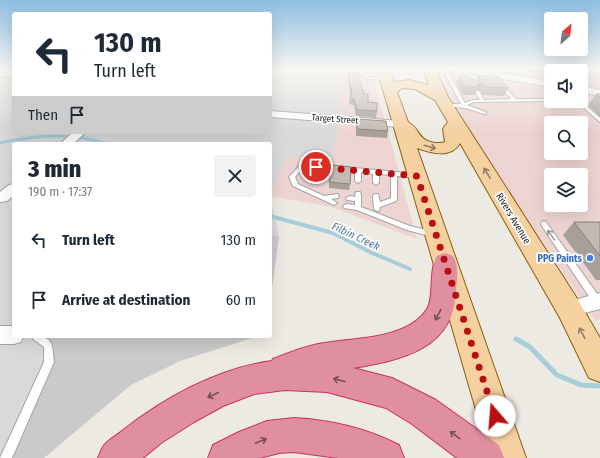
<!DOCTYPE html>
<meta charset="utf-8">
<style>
:root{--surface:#fff;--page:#f2f2f3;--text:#1f2937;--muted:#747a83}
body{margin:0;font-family:"Fira Sans Condensed",sans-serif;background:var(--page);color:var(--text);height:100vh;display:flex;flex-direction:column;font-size:15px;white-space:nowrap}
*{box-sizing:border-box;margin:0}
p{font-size:13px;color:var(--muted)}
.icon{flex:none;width:22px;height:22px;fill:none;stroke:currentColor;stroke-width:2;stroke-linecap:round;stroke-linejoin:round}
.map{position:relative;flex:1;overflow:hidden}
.sheet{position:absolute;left:12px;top:142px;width:260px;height:196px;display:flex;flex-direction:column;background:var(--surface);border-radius:4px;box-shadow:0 4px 16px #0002}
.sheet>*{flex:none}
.hud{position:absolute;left:12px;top:12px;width:260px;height:122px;border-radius:4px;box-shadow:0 4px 16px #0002;background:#fff;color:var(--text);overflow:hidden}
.needle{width:26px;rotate:28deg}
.tools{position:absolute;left:544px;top:12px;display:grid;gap:8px}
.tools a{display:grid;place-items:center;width:44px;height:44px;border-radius:4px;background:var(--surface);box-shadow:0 4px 16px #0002;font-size:20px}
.pin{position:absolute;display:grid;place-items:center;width:34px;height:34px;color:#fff;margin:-17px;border:2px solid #fff;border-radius:50%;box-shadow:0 1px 4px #0007}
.me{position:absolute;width:44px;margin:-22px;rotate:342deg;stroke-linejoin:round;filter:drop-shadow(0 0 3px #0008)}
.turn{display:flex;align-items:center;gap:14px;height:84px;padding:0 16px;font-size:18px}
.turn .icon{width:52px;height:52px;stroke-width:2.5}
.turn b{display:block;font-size:28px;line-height:34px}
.then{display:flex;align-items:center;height:38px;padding:0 16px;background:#0003;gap:8px;font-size:15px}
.round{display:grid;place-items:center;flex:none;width:42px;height:42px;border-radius:4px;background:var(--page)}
.overview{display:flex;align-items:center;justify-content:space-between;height:68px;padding:0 16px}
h1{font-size:24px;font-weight:800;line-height:30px}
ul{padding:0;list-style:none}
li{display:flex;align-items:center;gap:12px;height:60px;padding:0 16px}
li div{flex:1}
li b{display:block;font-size:15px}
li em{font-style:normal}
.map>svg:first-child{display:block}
</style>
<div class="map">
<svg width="600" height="458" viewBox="0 0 600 458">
<rect width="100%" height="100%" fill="#edeae3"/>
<!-- residential -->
<path fill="#dad9d9" d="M0,69H14V132H270V69H342L340,105L348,106L347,120L339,124L331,161L270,196L279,237L270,235V144H14V336H36L48,345L49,362L6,458H0Z"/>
<!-- commercial -->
<g fill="#edd4d3" fill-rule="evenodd">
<path d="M342,69H371L417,239L331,207L270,196L287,157L331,161L339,124L347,120V106L340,105Z"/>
<path d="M433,69H600V319L595,321L502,181ZM551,71H581V101H551ZM551,123H581V153H551ZM551,175H581V205H551Z"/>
</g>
<!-- religious -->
<g fill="#cacaca">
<path d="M270,235L279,237L270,303Z"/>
<path d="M36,336H258L180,361L131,385L44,458H6L49,362L47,345Z"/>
</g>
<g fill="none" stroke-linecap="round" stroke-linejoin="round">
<!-- stream-far2 -->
<path stroke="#a6cdd8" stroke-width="3" d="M0,143C37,135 72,132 108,144"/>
<!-- stream-far1 -->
<path stroke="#a6cdd8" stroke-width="4" d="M270,216L333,233L370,252L410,269"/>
<!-- stream -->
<path stroke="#a6cdd8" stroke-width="5" d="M516,339L530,347L557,375L581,385L600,386"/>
<defs>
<g id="lane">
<path d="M360,69H364L365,74L368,77L387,78L389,79L387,80L366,79L361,74Z"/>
<path d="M462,69H466L467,72L475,76L488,79L486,80L473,78L464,74H449L465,103L473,100H480L475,92L477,91H479L484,100L511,99L498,84L500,83L516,99H551V101H552L474,102L467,105L486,112V114H484L465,108L444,106V105L446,104H461L445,74L449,72H463Z"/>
<path d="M576,101H581L600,118V122Z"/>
<path d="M303,163L417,174L420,176L417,178L397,176V199L396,201L380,207L379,211H377L374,209L373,196L374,194H378L380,202L391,198V175L379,174V183L376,185L373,183V174L361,172V181L358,183L355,181V172L304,167L295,177L298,184L324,196L338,194L339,196L338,198L331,199L337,203L334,205L293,186L289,177L301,164Z"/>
<path d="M356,192H360L361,194V207L410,226L436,232L437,234L436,236L433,237L407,230L357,210L344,208L343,206L346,204L355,205V201L347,200L346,198L349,196L355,197Z"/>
<path d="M544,221L546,222L600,298V304L597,305L594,304L542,226L541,224L542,222Z"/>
<path d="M31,336C54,336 52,343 54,362L12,458H0L44,362V347L33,339Z"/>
</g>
<g id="street">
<path d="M14,69V74L0,77V71Z"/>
<path d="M457,69H475L551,81V87L461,72Z"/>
<path d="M581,86L600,90V96L581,92Z"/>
<path d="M270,111L400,121L405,124L400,127L270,117Z"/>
<path d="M73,132H86L73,144H60Z"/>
<path d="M14,184V195L7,201L0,202V192L9,185Z"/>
<path d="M600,293V309L569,317L563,315L560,309L563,303Z"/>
<path d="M0,326H14V336H23L21,342L14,344H0Z"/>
</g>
<path id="primary" d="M377,69H389L394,82L409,80L429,85L423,69H435L448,97L578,300L600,338V382L589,378L560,318L460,143C451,159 431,153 417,148L526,458H490ZM402,88L415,89L435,100L448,122L443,129L445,142C439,144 428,143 423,138C416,132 419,129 408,122L397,92Z"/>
<g id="highway">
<path d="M445,253L453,256C459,266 457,278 456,289C455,349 402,360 353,368L392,378L436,400L499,445L504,458H457L412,424L386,408L327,392L285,390L254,394L223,406L194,422L161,443L143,458H98C100,454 101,450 103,447C106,441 116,436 122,431C164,398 218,368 272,361L273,359C286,354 300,348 314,345C347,337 406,342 427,309C435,297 428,272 437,256Z"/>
<path d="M294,418C331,420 366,428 399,445L404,458H338L294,452L279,453L260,458H208L213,445L239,432L267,421Z"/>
</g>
</defs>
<!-- lane casing -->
<use href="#lane" stroke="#a3a3a3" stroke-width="2"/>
<!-- street casing -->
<use href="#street" stroke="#a3a3a3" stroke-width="2"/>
<!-- primary casing -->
<use href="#primary" stroke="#8a5f0b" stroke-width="2"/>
<!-- highway casing -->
<use href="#highway" stroke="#cb3066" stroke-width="2"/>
<!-- lane -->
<use href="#lane" fill="#fff" fill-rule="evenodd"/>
<!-- street -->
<use href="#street" fill="#fff" fill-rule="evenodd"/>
<!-- primary -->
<use href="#primary" fill="#f5d0a0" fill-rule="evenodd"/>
<!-- highway -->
<use href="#highway" fill="#df8f9f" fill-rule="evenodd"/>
</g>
<!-- wall -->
<g fill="#a69f9a">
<path d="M347,69H356L364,94L368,102L377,111L376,118L356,116L354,105L349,104L351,94H350Z"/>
<path d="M527,69H577L578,71H551V76L527,72Z"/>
<path d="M459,76L475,82L476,81L478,76L508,88L504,96L483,95L479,90H477L475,95H463L456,83Z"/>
<path d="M596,94H600V117L588,105Z"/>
<path d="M357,119L388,131L387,138L356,136V125Z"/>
<path d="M329,182L350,184L349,190L329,188Z"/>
<path d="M574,222H600V280H596L563,235Z"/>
</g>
<!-- shaded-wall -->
<path fill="#87827d" d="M482,82L479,90H477L478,87L477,84Z"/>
<!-- building -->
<g fill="#c1b9b3" stroke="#87827d">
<path d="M348,69H356L364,94H368V102L377,103V111L357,110L354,99L350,98L352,88H350Z"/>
<path d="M562,69H577L578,71H576Z"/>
<path d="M459,76H470L475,82L481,80L478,76H497L508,88L486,87L482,82L477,84L478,87H466Z"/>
<path d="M596,94H600V98Z"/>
<path d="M357,119L386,121L388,131L357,129Z"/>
<path d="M333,165L351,167L350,184L329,182Z"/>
<path d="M574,222H600V256Z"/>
</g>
<!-- one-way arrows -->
<defs><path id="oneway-shaft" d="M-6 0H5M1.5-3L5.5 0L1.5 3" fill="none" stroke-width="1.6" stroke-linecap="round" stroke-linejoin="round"/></defs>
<g stroke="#937f65">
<use href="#oneway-shaft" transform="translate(430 147) rotate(16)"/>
<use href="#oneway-shaft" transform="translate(487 173) rotate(-121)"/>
<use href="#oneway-shaft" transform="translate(582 333) rotate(-118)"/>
</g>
<use stroke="#999" href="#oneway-shaft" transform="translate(551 235) rotate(-125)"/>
<g stroke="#745057">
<use href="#oneway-shaft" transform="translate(438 315) rotate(118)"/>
<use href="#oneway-shaft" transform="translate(339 380) rotate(-166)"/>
<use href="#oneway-shaft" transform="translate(213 395) rotate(155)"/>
<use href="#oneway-shaft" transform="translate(455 435) rotate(-144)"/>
<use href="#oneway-shaft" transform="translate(261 441) rotate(-23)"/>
</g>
<!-- sky -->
<linearGradient id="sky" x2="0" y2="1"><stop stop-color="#8dbee2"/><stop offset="0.52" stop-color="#f7f6f2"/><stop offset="1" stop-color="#f7f6f2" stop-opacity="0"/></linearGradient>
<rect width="600" height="133" fill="url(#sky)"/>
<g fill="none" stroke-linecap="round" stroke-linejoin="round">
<!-- route -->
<path stroke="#bb0e0f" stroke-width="7" stroke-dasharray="0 12.6" d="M316,167L417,176L495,416"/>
</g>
<!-- markers -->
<circle fill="#3f7fe0" stroke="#fff" stroke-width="1.5" cx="590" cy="258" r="4"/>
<g text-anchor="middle" stroke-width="3.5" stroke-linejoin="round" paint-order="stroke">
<!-- far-street labels -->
<g font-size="9" fill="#1c1c1c" stroke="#fff">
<text transform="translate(335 119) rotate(4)" y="3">Target Street</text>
</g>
<!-- street labels -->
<g font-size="10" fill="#1c1c1c" stroke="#fff">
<text transform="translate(514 218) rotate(59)" y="4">Rivers Avenue</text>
</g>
<!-- shop labels -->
<g font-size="10" font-weight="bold" fill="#366cbe" stroke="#fff" text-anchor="end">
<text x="582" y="262">PPG Paints</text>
</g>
<!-- water labels -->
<g font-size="11" font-style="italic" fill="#4d769e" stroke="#fff">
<text transform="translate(356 236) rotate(25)" y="4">Filbin Creek</text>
</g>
</g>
</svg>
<div class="tools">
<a><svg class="needle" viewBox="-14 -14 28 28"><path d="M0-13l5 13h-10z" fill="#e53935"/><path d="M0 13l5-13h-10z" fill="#747a83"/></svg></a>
<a><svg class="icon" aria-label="sound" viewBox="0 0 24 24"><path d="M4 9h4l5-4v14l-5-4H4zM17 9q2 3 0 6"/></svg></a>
<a><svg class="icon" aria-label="search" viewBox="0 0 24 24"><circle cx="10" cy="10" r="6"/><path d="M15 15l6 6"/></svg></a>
<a><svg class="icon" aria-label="layers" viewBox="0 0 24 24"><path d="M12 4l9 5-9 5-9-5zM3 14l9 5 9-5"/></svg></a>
</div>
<div class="pin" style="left:316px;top:167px;background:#d93025"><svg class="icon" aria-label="arrive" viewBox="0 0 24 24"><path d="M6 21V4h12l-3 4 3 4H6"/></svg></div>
<svg class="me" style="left:495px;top:416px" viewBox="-20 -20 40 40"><circle r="19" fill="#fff"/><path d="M0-13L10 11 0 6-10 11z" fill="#bb0e0f"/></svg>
<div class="hud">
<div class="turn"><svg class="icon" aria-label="left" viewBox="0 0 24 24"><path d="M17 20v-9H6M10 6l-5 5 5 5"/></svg><div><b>130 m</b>Turn left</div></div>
<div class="then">Then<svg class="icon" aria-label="arrive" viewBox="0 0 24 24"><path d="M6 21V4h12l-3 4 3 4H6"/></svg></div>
</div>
<section class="sheet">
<div class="overview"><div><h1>3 min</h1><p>190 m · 17:37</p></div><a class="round"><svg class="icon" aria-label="close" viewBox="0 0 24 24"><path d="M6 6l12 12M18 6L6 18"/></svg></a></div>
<ul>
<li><svg class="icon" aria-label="left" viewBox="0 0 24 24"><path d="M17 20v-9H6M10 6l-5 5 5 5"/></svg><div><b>Turn left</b></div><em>130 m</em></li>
<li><svg class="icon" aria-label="arrive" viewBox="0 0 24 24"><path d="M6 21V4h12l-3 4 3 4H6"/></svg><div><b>Arrive at destination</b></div><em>60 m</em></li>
</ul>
</section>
</div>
